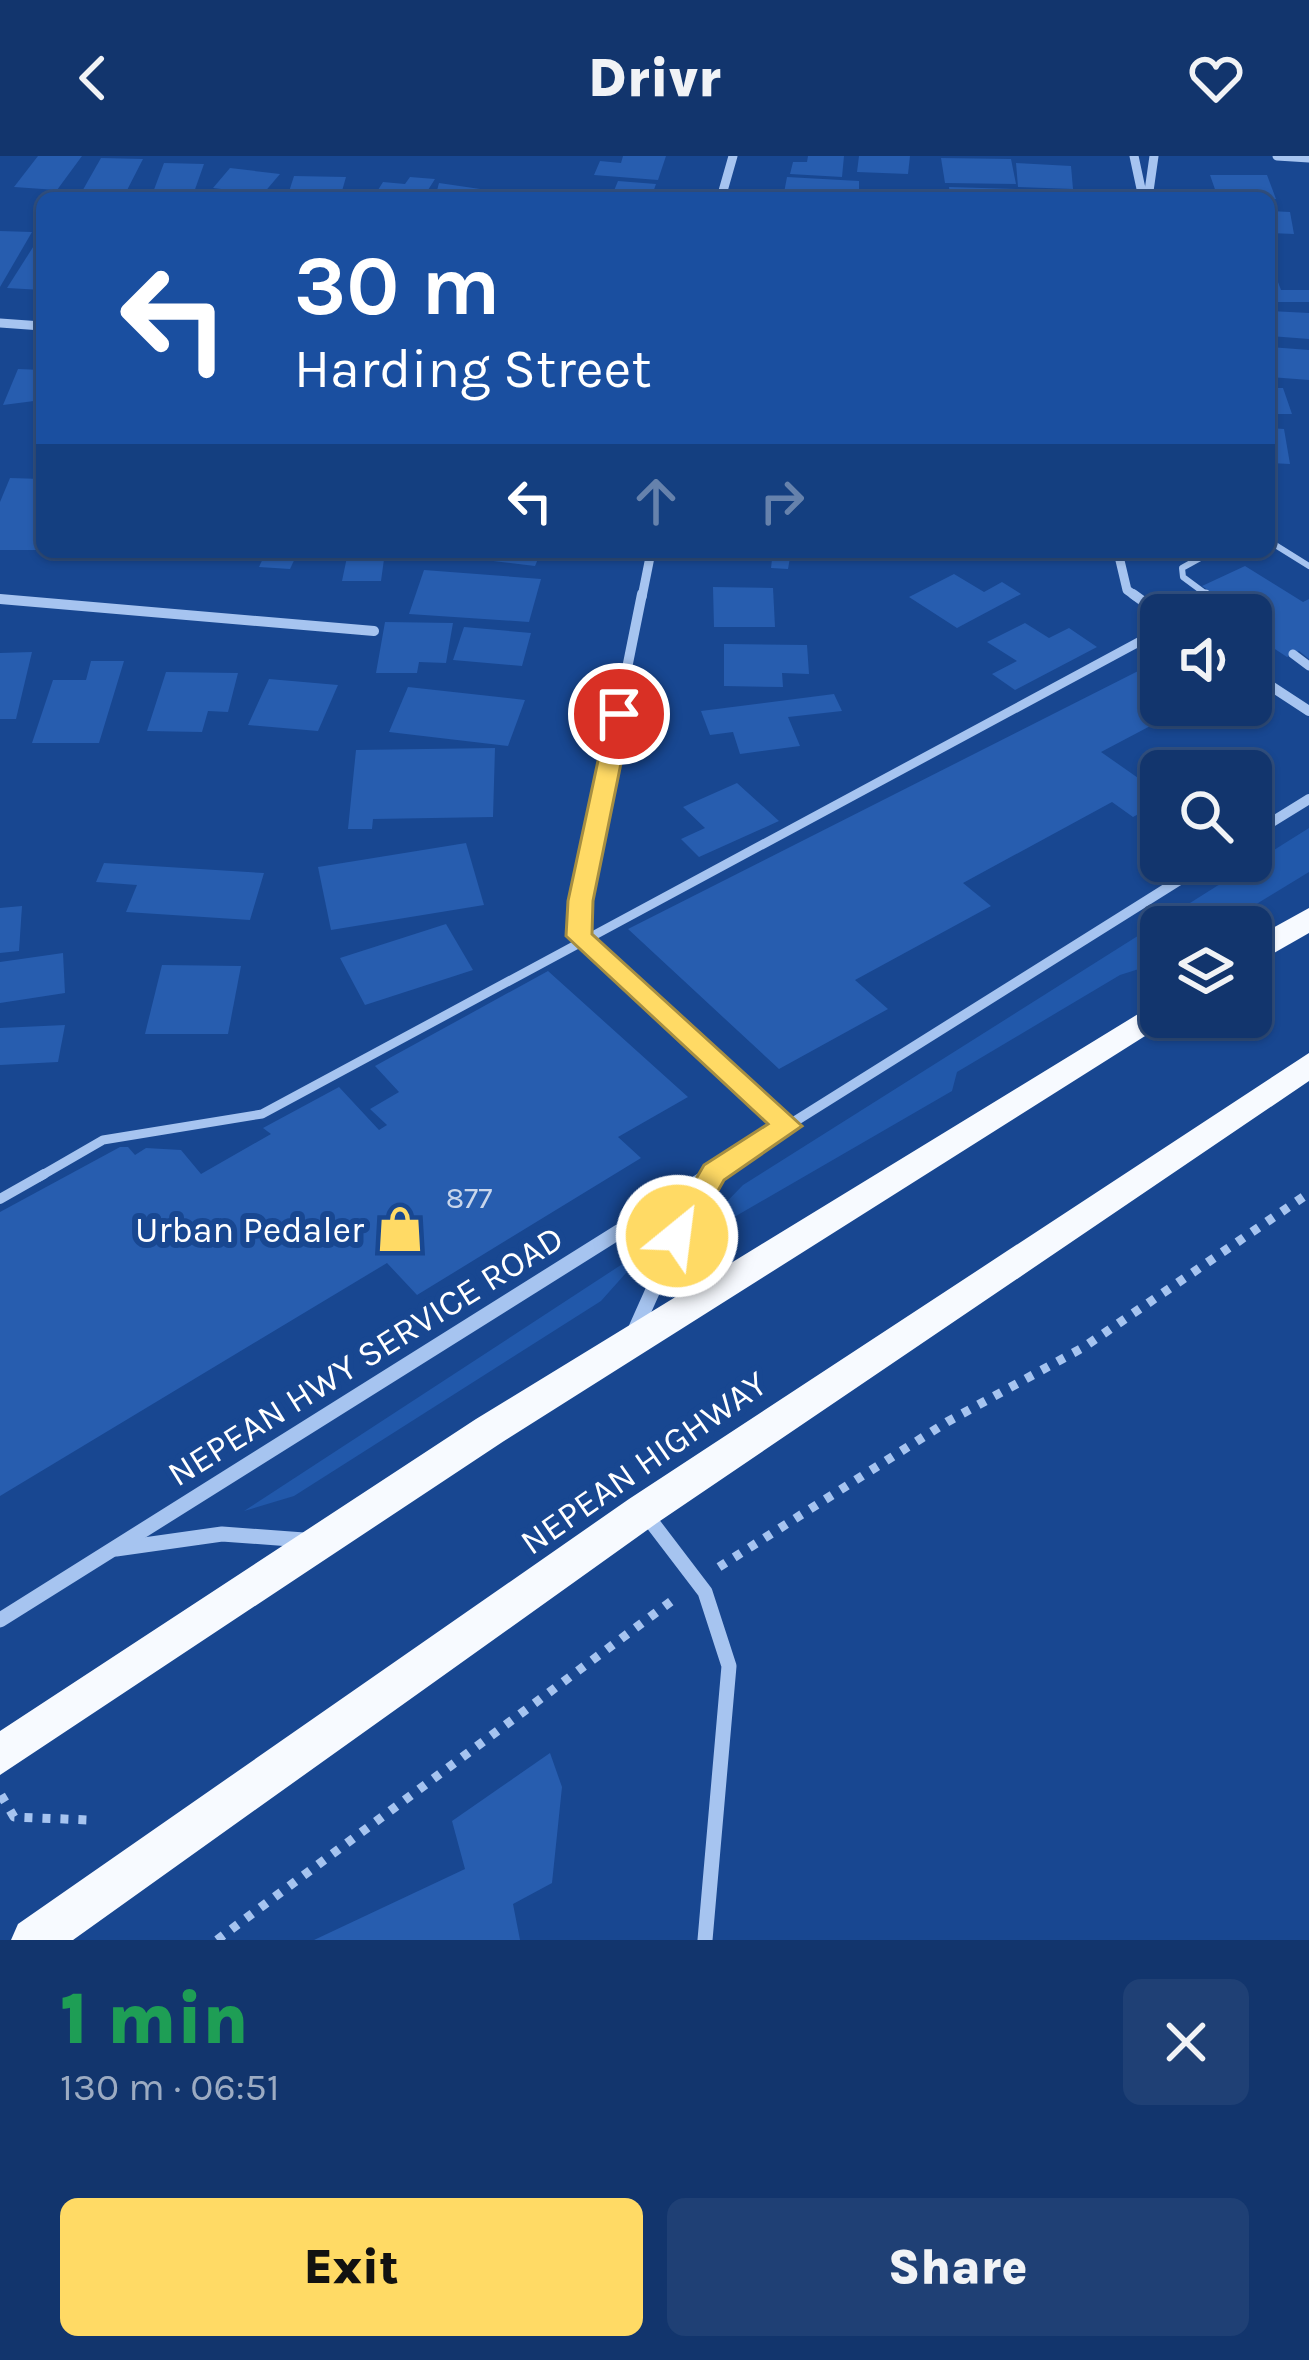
<!DOCTYPE html>
<meta charset="utf-8">
<style>
:root{--surface:#12356d;--page:#1f4075;--text:#f1f3f6;--muted:#9cabc2;--line:#315080;--accent:#ffda65}
body{margin:0;font-family:Karla,sans-serif;background:var(--page);color:var(--text);height:100vh;display:flex;flex-direction:column;font-size:45px;white-space:nowrap}
*{box-sizing:border-box;margin:0}
p{font-size:39px;color:var(--muted)}
.icon{flex:none;width:66px;height:66px;fill:none;stroke:currentColor;stroke-width:2;stroke-linecap:round;stroke-linejoin:round}
.map{position:relative;height:1784px;overflow:hidden}
.side{display:flex;flex-direction:column;background:var(--surface);flex:1}
.side>*{flex:none}
.top-card{position:absolute;left:36px;top:36px;width:1239px;height:366px;border-radius:18px;box-shadow:0 3px 9px #0004,0 0 0 3px var(--line);background:#1a4fa0;color:#fff;overflow:hidden}
.controls{position:absolute;left:1140px;top:438px;display:grid;gap:24px}
.controls a{display:grid;place-items:center;width:132px;height:132px;border-radius:18px;background:var(--surface);box-shadow:0 3px 9px #0004,0 0 0 3px var(--line);font-size:60px}
.pin{position:absolute;display:grid;place-items:center;width:102px;height:102px;color:#fff;margin:-51px;border:6px solid #fff;border-radius:50%;box-shadow:0 3px 12px #0007}
.me{position:absolute;width:132px;margin:-66px;rotate:29deg;stroke-linejoin:round;filter:drop-shadow(0 0 9px #0008)}
.turn{display:flex;align-items:center;gap:42px;height:252px;padding:0 60px;font-size:54px}
.turn .icon{width:156px;height:156px;stroke-width:2.5}
.turn b{display:block;font-size:84px;line-height:102px}
.lanes{display:flex;align-items:center;height:114px;padding:0 60px;background:#0003;justify-content:center;gap:60px;direction:ltr}
.lanes .off{opacity:.35}
.round{display:grid;place-items:center;flex:none;width:126px;height:126px;border-radius:18px;background:var(--page)}
.headline{display:flex;align-items:center;justify-content:space-between;height:204px;padding:0 60px}
h1{font-size:72px;font-weight:800;line-height:90px;color:#1e9e55}
.button{display:flex;gap:24px;margin-top:auto;padding:24px 60px}
.button a{flex:1;height:138px;border-radius:18px;background:var(--accent);color:#111;font-size:48px;font-weight:800;line-height:138px;text-align:center}
.button a+a{background:var(--page);color:var(--text)}
header{display:flex;justify-content:space-between;align-items:center;height:156px;padding:0 60px;background:var(--surface);font-size:54px;font-weight:800}
.map>svg:first-child{display:block}
</style>
<header><svg class="icon" aria-label="back" viewBox="0 0 24 24"><path d="M15 5l-7 7 7 7"/></svg>Drivr<svg class="icon" aria-label="heart" viewBox="0 0 24 24"><path d="M12 20l-8-8c-3-5 5-10 8-4 3-6 11-1 8 4z"/></svg></header>
<div class="map">
<svg width="1309" height="1784" viewBox="0 0 1309 1784">
<rect width="100%" height="100%" fill="#184791"/>
<!-- green -->
<g fill="#2158aa">
<path d="M1309,672V716L1219,771H1161V806L1120,819L957,916L952,935L736,1060L708,1065L743,1029Z"/>
<path d="M650,1090L601,1145L294,1340L244,1355Z"/>
</g>
<!-- building -->
<g fill="#275daf">
<path d="M38,0H82L57,34L14,31Z"/>
<path d="M623,0H666L658,24L594,19L600,5L621,7Z"/>
<path d="M808,0H844L842,21L790,18L793,6H807Z"/>
<path d="M859,0H910L908,18L857,16Z"/>
<path d="M101,2L143,3L124,40L80,39Z"/>
<path d="M941,2L1011,3L1016,28L945,27Z"/>
<path d="M164,7L204,8L193,39H152Z"/>
<path d="M1016,7L1071,10L1073,33L1018,31Z"/>
<path d="M230,12L280,18L263,38L213,32Z"/>
<path d="M1210,19H1267L1276,43L1218,42Z"/>
<path d="M294,20L346,21L340,42H287Z"/>
<path d="M410,21L435,23L423,42H373L383,26L405,28Z"/>
<path d="M787,21L859,25V35L891,36V42H783Z"/>
<path d="M618,25L656,28L651,42H611Z"/>
<path d="M439,27L487,34L485,42H435Z"/>
<path d="M949,31L1017,33L1018,41V33L1079,35L1080,42H950Z"/>
<path d="M1269,55L1290,56L1294,78L1269,77Z"/>
<path d="M0,75L32,76L0,131Z"/>
<path d="M35,88H42V134L7,132Z"/>
<path d="M1269,118H1275L1281,134H1309V146H1269Z"/>
<path d="M1269,155L1309,157V183L1269,180Z"/>
<path d="M1269,191L1309,194V224L1269,221Z"/>
<path d="M18,213L42,214V244L3,249Z"/>
<path d="M1269,232H1283L1292,258H1269Z"/>
<path d="M1269,272L1284,273L1290,308L1269,307Z"/>
<path d="M10,322L42,323V394H0V346Z"/>
<path d="M266,396H298L290,413L259,411Z"/>
<path d="M318,396H385L381,425H342L347,401H317Z"/>
<path d="M479,396H541L535,410L476,403Z"/>
<path d="M715,396H791L788,413L771,412L772,403Z"/>
<path d="M1245,410L1303,446L1309,443V503L1299,495L1287,501L1251,477V459H1233L1240,456L1202,430Z"/>
<path d="M424,414L541,423L529,466L409,458Z"/>
<path d="M954,418L984,436L1002,426L1021,438L957,472L909,441Z"/>
<path d="M713,431L773,432L775,471H714Z"/>
<path d="M385,466L453,467L446,507L419,506L417,517H376Z"/>
<path d="M1025,467L1049,482L1069,472L1097,491L1015,534L992,518L1017,505L987,486Z"/>
<path d="M464,471L531,477L522,510L453,504Z"/>
<path d="M724,488L807,489L809,518L782,517L783,531L724,530Z"/>
<path d="M32,496L16,563H0V497Z"/>
<path d="M91,505H124L99,587H32L53,524H86Z"/>
<path d="M1150,509L1161,517V549H1190L1101,596L1161,638V646L1133,661L1112,646L963,727L991,750L855,824L888,853L779,913L628,773Z"/>
<path d="M166,516L238,517L228,556L208,555L202,576L147,575Z"/>
<path d="M269,523L338,529L318,575L248,569Z"/>
<path d="M408,531L525,544L508,590L389,576Z"/>
<path d="M834,538L842,555L788,561L800,590L740,598L733,576L710,579L701,555Z"/>
<path d="M495,592L493,661L373,663L372,673H348L356,594Z"/>
<path d="M737,627L779,665L699,701L681,683L705,672L683,651Z"/>
<path d="M466,687L484,749L331,774L318,711Z"/>
<path d="M104,707L264,717L250,764L126,756L137,729L96,726Z"/>
<path d="M22,750L19,795L0,797V752Z"/>
<path d="M446,768L473,814L365,849L340,802Z"/>
<path d="M63,797L65,837L0,847V806Z"/>
<path d="M162,809L241,810L228,878H145Z"/>
<path d="M548,815L688,941L618,981L641,1002L417,1139L387,1107L0,1340V1056L120,991H128L135,999L146,992L181,994L201,1018L271,978L263,972L339,931L379,974L387,969L370,953L399,936L375,910Z"/>
<path d="M65,869L58,906L0,909V872Z"/>
<path d="M550,1597L562,1631L552,1727L513,1748L520,1784H314L465,1713L452,1665Z"/>
</g>
<g fill="none" stroke-linecap="round" stroke-linejoin="round">
<!-- path -->
<g stroke="#a6c4f0" stroke-width="9" stroke-dasharray="8 10" stroke-linecap="butt">
<path d="M719,1411L947,1266L1084,1191L1309,1037"/>
<path d="M1,1639L14,1661L89,1664"/>
<path d="M217,1784L673,1444"/>
</g>
<!-- service-far2 -->
<g stroke="#a6c4f0" stroke-width="6">
<path d="M1269,385L1309,410"/>
<path d="M1210,441L1183,421L1182,412L1211,396"/>
</g>
<!-- service-far1 -->
<g stroke="#a6c4f0" stroke-width="9">
<path d="M1206,438L1234,459"/>
<path d="M1293,498L1309,510"/>
<path d="M39,1021L103,984L262,958L1161,474"/>
</g>
<!-- service -->
<path stroke="#a6c4f0" stroke-width="10" d="M0,1043L44,1018"/>
<!-- minor-far2 -->
<g stroke="#a6c4f0" stroke-width="9">
<path d="M1134,0L1143,42"/>
<path d="M1277,0L1309,2"/>
<path d="M721,42L733,0"/>
<path d="M1148,42L1154,0"/>
<path d="M0,167L42,170"/>
<path d="M1118,396L1127,434L1137,441"/>
<path d="M642,441L651,396"/>
</g>
<!-- minor-far1 -->
<g stroke="#a6c4f0" stroke-width="10">
<path d="M642,438L580,745L579,780L787,970"/>
<path d="M1133,438L1162,459"/>
<path d="M0,443L374,475"/>
<path d="M1251,517L1309,555"/>
<path d="M1251,679L1309,643"/>
<path d="M706,1021L1210,705"/>
</g>
<!-- minor -->
<g stroke="#a6c4f0" stroke-width="15">
<path d="M636,1172L683,1067L712,1019"/>
<path d="M644,1356L705,1436L729,1510L705,1784"/>
<path d="M116,1393L222,1378L304,1384"/>
<path d="M0,1464L711,1018"/>
</g>
<!-- trunk -->
<g fill="#f7faff" fill-rule="evenodd">
<path d="M1309,752V777L1251,810V784Z"/>
<path d="M1161,844V861L1172,863L504,1285L0,1619V1575L476,1263Z"/>
<path d="M1309,897V925L657,1367L73,1784H11L18,1768L629,1343Z"/>
</g>
</g>
<!-- route -->
<path fill="#ffda65" stroke="#a68e42" stroke-width="3" d="M619,551L631,558L593,745L592,778L802,970L724,1024L688,1088L677,1092L663,1080L704,1009L768,968L566,780L568,745L608,558Z"/>
<!-- icons -->
<defs>
<symbol id="shop-bare" viewBox="-9 -9 18 18"><path d="M-5-2.5h2.3a2.7 3.5 0 0 1 5.4 0H5L5.5 6h-11ZM-1.5-2.5h3a1.5 2.3 0 0 0-3 0Z" fill="#ffda65" stroke="#184791" stroke-width="2.5" paint-order="stroke"/></symbol>
</defs>
<g fill-rule="evenodd">
<use href="#shop-bare" x="367" y="1040" width="66" height="66"/>
</g>
<g text-anchor="middle" stroke-width="12" stroke-linejoin="round" paint-order="stroke">
<!-- number labels -->
<g font-size="30" fill="#c9d6eb">
<text x="469" y="1052">877</text>
</g>
<!-- poi labels -->
<g font-size="36" fill="#fff" stroke="#184791" text-anchor="end">
<text x="364" y="1086">Urban Pedaler</text>
</g>
<!-- street labels -->
<g font-size="36" fill="#fff" stroke="#184791">
<text transform="translate(365 1199) rotate(-32)" y="13">NEPEAN HWY SERVICE ROAD</text>
<text transform="translate(643 1306) rotate(-35)" y="13">NEPEAN HIGHWAY</text>
</g>
</g>
</svg>
<div class="controls">
<a><svg class="icon" aria-label="sound" viewBox="0 0 24 24"><path d="M4 9h4l5-4v14l-5-4H4zM17 9q2 3 0 6"/></svg></a>
<a><svg class="icon" aria-label="search" viewBox="0 0 24 24"><circle cx="10" cy="10" r="6"/><path d="M15 15l6 6"/></svg></a>
<a><svg class="icon" aria-label="layers" viewBox="0 0 24 24"><path d="M12 4l9 5-9 5-9-5zM3 14l9 5 9-5"/></svg></a>
</div>
<div class="pin" style="left:619px;top:558px;background:#d93025"><svg class="icon" aria-label="arrive" viewBox="0 0 24 24"><path d="M6 21V4h12l-3 4 3 4H6"/></svg></div>
<svg class="me" style="left:677px;top:1080px" viewBox="-20 -20 40 40"><circle r="17" fill="#ffda65" stroke="#fff" stroke-width="3"/><path d="M0-11L8 9 0 5-8 9z" fill="#fff"/></svg>
<div class="top-card">
<div class="turn"><svg class="icon" aria-label="left" viewBox="0 0 24 24"><path d="M17 20v-9H6M10 6l-5 5 5 5"/></svg><div><b>30 m</b>Harding Street</div></div>
<div class="lanes"><svg class="icon" aria-label="left" viewBox="0 0 24 24"><path d="M17 20v-9H6M10 6l-5 5 5 5"/></svg><svg class="icon off" aria-label="ahead" viewBox="0 0 24 24"><path d="M12 20V5M6 11l6-6 6 6"/></svg><svg class="icon off" aria-label="right" viewBox="0 0 24 24"><path d="M7 20v-9h11M14 6l5 5-5 5"/></svg></div>
</div>
</div>
<section class="side">
<div class="headline"><div><h1>1 min</h1><p>130 m · 06:51</p></div><a class="round"><svg class="icon" aria-label="close" viewBox="0 0 24 24"><path d="M6 6l12 12M18 6L6 18"/></svg></a></div>
<div class="button"><a>Exit</a><a>Share</a></div>
</section>
